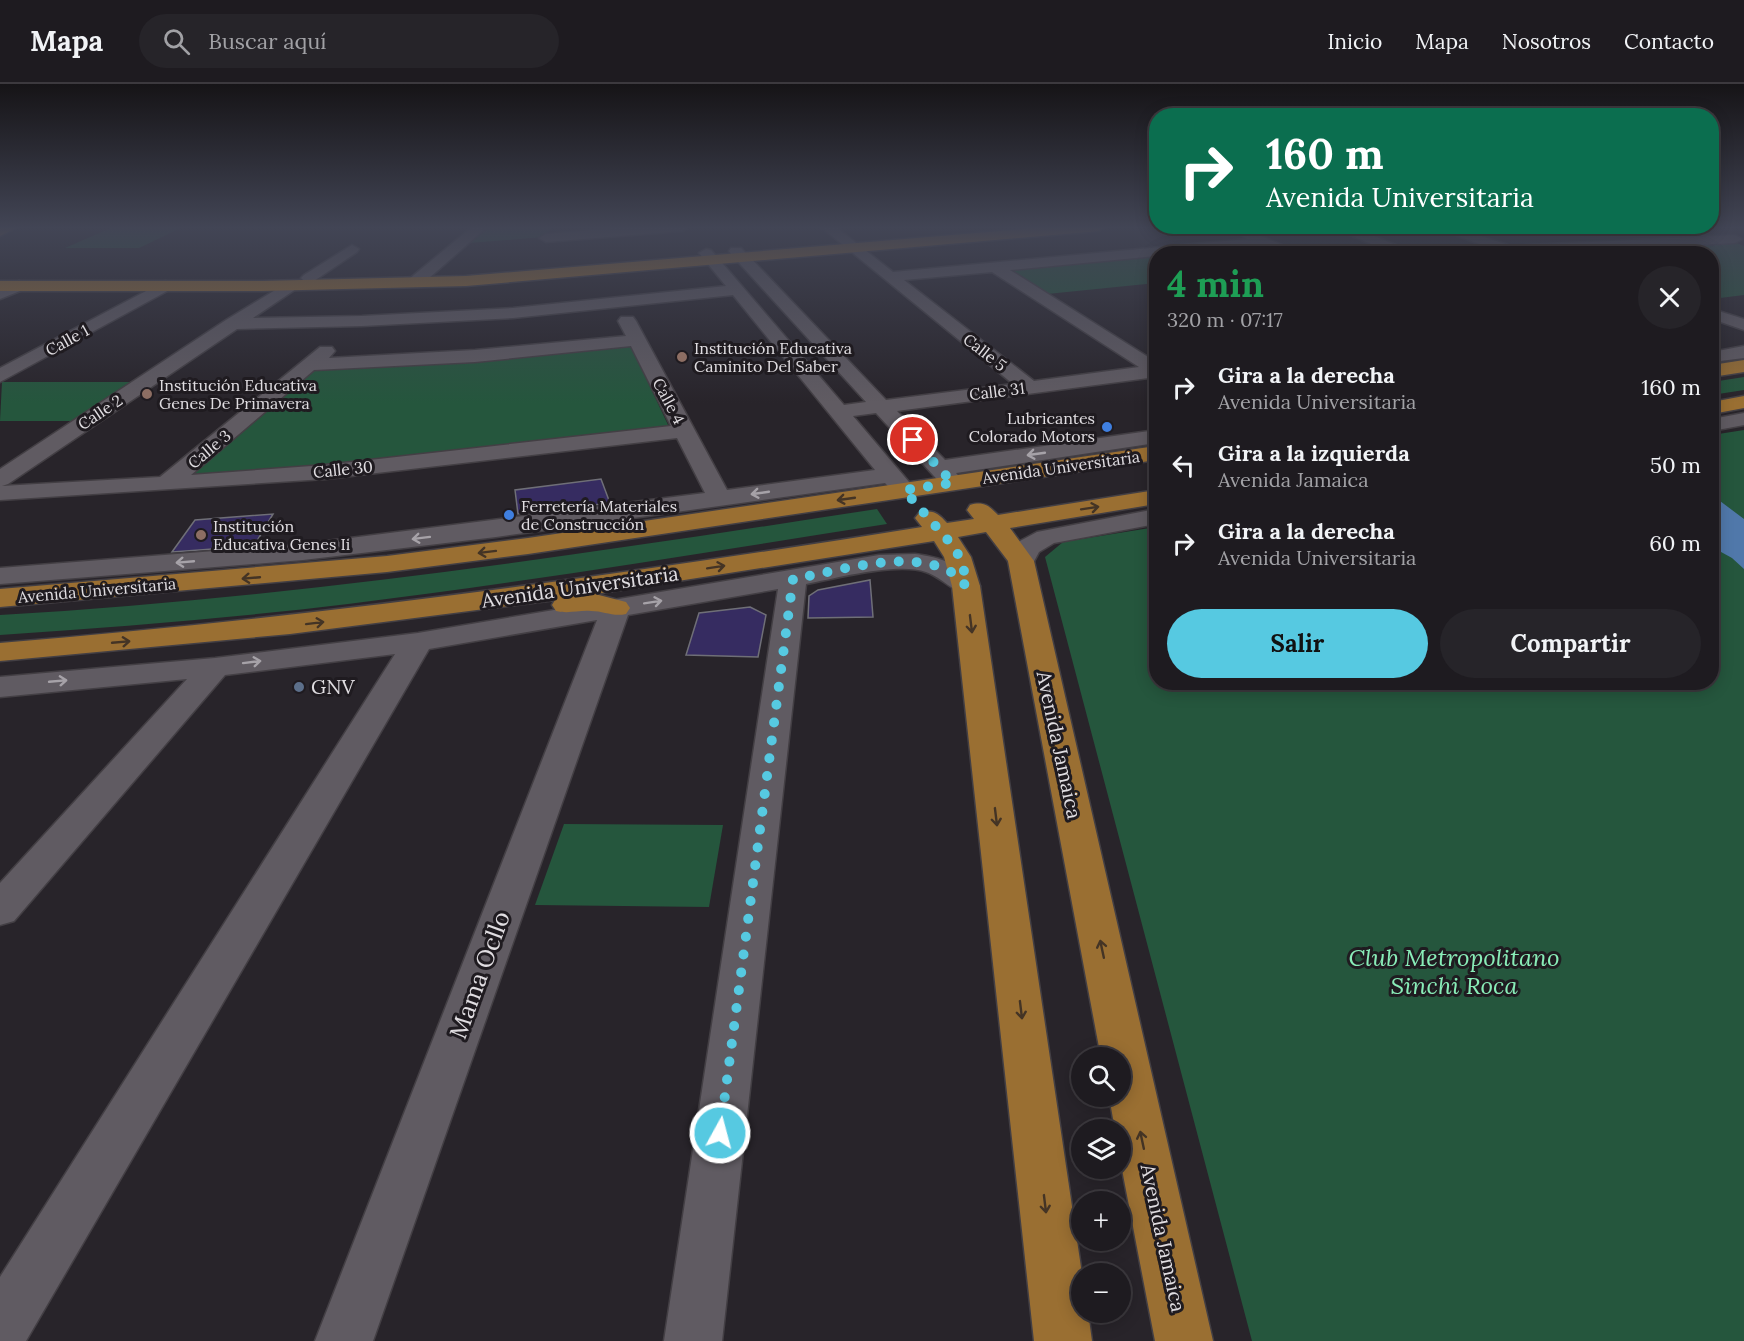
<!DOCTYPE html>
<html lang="es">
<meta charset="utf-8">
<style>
:root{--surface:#1e1b20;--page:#262429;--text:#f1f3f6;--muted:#a1a1a5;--line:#3c393e;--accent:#56c9e1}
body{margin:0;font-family:Lora,serif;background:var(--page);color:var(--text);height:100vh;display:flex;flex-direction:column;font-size:22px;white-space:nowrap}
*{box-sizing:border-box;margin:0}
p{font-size:20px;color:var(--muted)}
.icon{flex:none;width:33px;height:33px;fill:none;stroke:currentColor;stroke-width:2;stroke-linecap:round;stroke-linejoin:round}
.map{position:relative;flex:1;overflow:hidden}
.side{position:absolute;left:1149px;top:162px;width:570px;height:444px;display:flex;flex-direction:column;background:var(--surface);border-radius:24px;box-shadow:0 3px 15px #0003,0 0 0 2px var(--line)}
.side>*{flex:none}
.hud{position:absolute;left:1149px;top:24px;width:570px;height:126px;border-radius:24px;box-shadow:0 3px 15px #0003,0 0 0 2px var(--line);background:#0b6e4f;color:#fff;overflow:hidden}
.tools{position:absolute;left:1071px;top:963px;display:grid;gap:12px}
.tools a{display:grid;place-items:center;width:60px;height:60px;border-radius:50%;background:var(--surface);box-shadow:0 3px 15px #0003,0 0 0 2px var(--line);font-size:30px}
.pin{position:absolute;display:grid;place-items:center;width:51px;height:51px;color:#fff;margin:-26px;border:3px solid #fff;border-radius:50%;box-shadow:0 2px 6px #0007}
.me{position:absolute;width:66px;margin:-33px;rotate:7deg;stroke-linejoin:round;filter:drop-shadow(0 0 4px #0008)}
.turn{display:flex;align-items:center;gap:21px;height:126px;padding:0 18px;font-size:27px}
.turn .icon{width:78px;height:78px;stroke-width:2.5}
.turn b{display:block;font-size:42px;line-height:51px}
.round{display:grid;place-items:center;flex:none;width:63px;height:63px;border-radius:32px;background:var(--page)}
.summary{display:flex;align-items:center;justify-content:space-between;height:102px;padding:0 18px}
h1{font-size:36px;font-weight:700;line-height:45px;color:#1e9e55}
.cta{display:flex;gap:12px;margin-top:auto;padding:12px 18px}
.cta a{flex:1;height:69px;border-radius:36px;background:var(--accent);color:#111;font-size:24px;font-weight:700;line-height:69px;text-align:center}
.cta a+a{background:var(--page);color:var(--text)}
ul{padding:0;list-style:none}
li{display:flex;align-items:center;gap:18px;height:78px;padding:0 18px}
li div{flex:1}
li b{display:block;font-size:22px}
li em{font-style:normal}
header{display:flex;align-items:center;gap:36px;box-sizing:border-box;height:84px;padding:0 30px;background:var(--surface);border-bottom:2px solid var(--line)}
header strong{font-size:28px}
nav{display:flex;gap:33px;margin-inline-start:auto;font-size:21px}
.search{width:420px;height:54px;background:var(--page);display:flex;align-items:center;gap:15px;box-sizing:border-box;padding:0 21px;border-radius:33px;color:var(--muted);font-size:22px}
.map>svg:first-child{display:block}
</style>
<header>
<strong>Mapa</strong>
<div class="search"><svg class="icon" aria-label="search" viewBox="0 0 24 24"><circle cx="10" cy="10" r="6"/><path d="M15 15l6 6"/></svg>Buscar aquí</div>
<nav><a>Inicio</a><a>Mapa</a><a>Nosotros</a><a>Contacto</a></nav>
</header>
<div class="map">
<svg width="1744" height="1257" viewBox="0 0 1744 1257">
<rect width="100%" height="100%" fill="#28242a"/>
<!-- green -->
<g fill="#25563d">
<path d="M113,143H183L139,164H65Z"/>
<path d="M488,143H553L544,153L469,159Z"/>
<path d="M1732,157L1744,162V211L1712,215V170L1527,168Z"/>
<path d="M1156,170V199L1047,210L1005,184Z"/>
<path d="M630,260L670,345L443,371L188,394L314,285Z"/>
<path d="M1744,293V306L1712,311V298Z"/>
<path d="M2,298H137L79,337H0Z"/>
<path d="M1744,346V1257H1252L1045,473L1063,458L1156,443V598H1712V351Z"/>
<path d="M877,425L887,440C708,468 528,498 348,520C233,534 116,543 0,551V531C294,514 586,470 877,425Z"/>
<path d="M564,740L723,741L709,823L535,821Z"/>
</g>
<!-- water -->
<path fill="#5078aa" d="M1712,411L1744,435V485L1732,474L1712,463Z"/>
<!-- building -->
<g fill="#362c61" stroke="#6f6f77" stroke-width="1.5">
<path d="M601,395L610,419L518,430L515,406Z"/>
<path d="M273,430L254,462L172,468L195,436Z"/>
<path d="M870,496L873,533L808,534L809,512L818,506Z"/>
<path d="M750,523L766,531L758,573L686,571L699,529Z"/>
</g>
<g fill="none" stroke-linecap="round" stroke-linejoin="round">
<defs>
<g id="minor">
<path d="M472,143H487L420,202H408L406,199L408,196Z"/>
<path d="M628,143H688L682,147L546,158L539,154L546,150Z"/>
<path d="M821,143H836L893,188L1247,155L1238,149L1245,145L1303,170H1282L1263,161L1156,170V172L1010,186L1156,278V293L897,327L945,376L1156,346V359L956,389L965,399L961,404L953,406L945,404L876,329L853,332L909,398L913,403L909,408C897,411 893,408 885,399L496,453L303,476L0,500V484L303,460L705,409L677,354L325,395L0,416V385L226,236L290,197L296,199L298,202L296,205L253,234L362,232L513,224L726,202L699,169L706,165L711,166L844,321L866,318L731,170L729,167L731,164H741L886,316L1013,300ZM992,188L1139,283L1034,297L904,196ZM733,211L875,386L727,406L636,237L633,233H621L618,237L626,252L475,266L329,274L335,267L332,263H320L160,393L2,402L8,400L237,245L362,242L513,234ZM631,262L671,342L325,381L191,391L314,286L475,278Z"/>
<path d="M1331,143H1350L1358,146L1371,143H1425L1419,147L1372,151L1417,170H1395Z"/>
<path d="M1434,143H1454L1511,162L1735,151L1742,155L1735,159L1506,170Z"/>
<path d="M352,161L359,165L357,168L314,197H304L301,194L304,191Z"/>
<path d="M19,197L25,199L27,202L25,205L0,215V204Z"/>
<path d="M165,197L171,199L173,202L171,205L0,298V284Z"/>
<path d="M1712,225L1744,235V246L1712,235Z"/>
<path d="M1744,262V274L1712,278V268Z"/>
<path d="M1744,329V341L1712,347V335Z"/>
<path d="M1156,425V440L1054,459L1039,468L1031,483L1021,485L1011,483L1008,477L1020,457L1037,448Z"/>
<path d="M915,470C939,473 965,481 980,502L976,508C954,513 946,495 926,488C898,478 837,494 806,500L722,1257H664L778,505L628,531L373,1257H315L597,536L429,565L26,1257H0V1193L395,570L225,591L14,837L0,841V799L187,595L0,613V593L215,574L418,549L879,471Z"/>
</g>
<g id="major">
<path d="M0,143H18L0,152Z"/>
<path d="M1048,143H1105L1099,147L466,202L262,207H0V197H262L466,192Z"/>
<path d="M1744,276V288L1712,293V281Z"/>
<path d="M1744,312V324L1712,330V318Z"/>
<path d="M1156,362V376L528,470L387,488L0,523V505L387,472L528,454Z"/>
<path d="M1156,406V420L1010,444L1034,477L1213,1257H1155L1120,1075V1046H1115L1109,1012H1120V974H1101L1008,477L986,448L958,453L971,473L980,502L1082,1190V1228H1088L1092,1257H1034L952,502L944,473L934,457L595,510L626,518L630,524L626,530C613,533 604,527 591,527C579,526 569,530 556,527L552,521L555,516L290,550L0,577V559C309,534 616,492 922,443L915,434L919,429C933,425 938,429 947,439L974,435L967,426L970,421C984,417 989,422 998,431Z"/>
</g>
</defs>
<!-- minor casing -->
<use href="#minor" stroke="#433f44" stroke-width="3"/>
<!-- major casing -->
<use href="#major" stroke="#433f44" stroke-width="3"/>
<!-- minor -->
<use href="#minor" fill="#605b62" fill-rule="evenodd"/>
<!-- major -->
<use href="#major" fill="#9a6f32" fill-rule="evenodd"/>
</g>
<!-- one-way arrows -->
<defs><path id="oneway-shaft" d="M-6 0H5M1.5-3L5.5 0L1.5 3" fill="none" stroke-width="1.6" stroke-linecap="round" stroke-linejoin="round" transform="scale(1.5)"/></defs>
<g stroke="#a6a2a8">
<use href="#oneway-shaft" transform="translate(1036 370) rotate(172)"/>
<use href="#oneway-shaft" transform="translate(760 409) rotate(172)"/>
<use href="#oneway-shaft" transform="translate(421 454) rotate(173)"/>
<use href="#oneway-shaft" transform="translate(185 478) rotate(175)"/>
<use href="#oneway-shaft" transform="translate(653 518) rotate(-9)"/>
<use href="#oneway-shaft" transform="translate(252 578) rotate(-7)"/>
<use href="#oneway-shaft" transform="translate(58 597) rotate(-5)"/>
</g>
<g stroke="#443425">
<use href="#oneway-shaft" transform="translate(846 415) rotate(172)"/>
<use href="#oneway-shaft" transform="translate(1090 424) rotate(-9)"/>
<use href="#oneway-shaft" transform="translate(487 468) rotate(173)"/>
<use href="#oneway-shaft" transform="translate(716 483) rotate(-9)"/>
<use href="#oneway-shaft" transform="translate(251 494) rotate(175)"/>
<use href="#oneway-shaft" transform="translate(315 539) rotate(-7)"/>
<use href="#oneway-shaft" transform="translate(971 540) rotate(83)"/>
<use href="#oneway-shaft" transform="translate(121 558) rotate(-5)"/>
<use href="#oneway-shaft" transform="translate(996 733) rotate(83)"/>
<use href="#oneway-shaft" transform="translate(1102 865) rotate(-102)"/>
<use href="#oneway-shaft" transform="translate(1021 926) rotate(83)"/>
<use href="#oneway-shaft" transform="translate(1142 1056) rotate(-102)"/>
<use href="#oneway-shaft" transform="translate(1045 1120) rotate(83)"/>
</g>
<!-- sky -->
<linearGradient id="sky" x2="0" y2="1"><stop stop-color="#161417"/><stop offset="0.45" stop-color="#424555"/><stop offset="1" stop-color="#424555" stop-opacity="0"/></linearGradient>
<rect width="1744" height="319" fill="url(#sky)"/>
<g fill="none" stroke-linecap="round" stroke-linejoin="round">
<!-- route -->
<path stroke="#56c9e1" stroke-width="10" stroke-dasharray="0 18" d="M720,1049L793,495C839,487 906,465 949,487C956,490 961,497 966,502L963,480L954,463L904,406L953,399L913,356"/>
</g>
<!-- markers -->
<g fill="#8d6e63" stroke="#1f1b20" stroke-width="2">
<circle cx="682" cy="273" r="6"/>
<circle cx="147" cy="310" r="6"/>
<circle cx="201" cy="451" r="6"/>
</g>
<g fill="#3f7fe0" stroke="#1f1b20" stroke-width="2">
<circle cx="1107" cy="343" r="6"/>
<circle cx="509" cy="431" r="6"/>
</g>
<circle fill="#5c6f8a" stroke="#1f1b20" stroke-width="2" cx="299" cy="603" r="6"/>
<g text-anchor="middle" stroke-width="6" stroke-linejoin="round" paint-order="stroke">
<!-- far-street labels -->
<g font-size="16" fill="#e0dde1" stroke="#1f1b20">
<text transform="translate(67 256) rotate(-29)" y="6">Calle 1</text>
<text transform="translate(985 268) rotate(38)" y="6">Calle 5</text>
<text transform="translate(997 307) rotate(-7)" y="6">Calle 31</text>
<text transform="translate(669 317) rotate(62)" y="6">Calle 4</text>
<text transform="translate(100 328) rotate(-34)" y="6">Calle 2</text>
<text transform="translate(209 365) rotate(-40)" y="6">Calle 3</text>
<text transform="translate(1061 383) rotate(-8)" y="6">Avenida Universitaria</text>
<text transform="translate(343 385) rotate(-6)" y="6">Calle 30</text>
<text transform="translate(97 506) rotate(-5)" y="6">Avenida Universitaria</text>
</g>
<!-- far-poi labels -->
<g font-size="16" fill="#e0dde1" stroke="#1f1b20" text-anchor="start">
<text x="694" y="270">Institución Educativa<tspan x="694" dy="18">Caminito Del Saber</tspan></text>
<text x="159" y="307">Institución Educativa<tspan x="159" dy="18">Genes De Primavera</tspan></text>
<text x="1095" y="340" text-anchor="end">Lubricantes<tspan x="1095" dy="18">Colorado Motors</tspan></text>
<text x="521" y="428">Ferretería Materiales<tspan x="521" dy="18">de Construcción</tspan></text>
<text x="213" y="448">Institución<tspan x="213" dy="18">Educativa Genes Ii</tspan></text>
</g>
<!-- street labels -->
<g font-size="20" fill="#e0dde1" stroke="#1f1b20">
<text transform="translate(580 503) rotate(-8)" y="7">Avenida Universitaria</text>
<text transform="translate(1059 661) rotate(78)" y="7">Avenida Jamaica</text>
<text transform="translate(1163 1154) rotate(78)" y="7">Avenida Jamaica</text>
</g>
<!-- poi labels -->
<g font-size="20" fill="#e0dde1" stroke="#1f1b20" text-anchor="start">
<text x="311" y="610">GNV</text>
</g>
<!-- near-park labels -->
<g font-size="24" font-style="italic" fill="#89edb8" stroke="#1f1b20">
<text x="1454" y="882">Club Metropolitano<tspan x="1454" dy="28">Sinchi Roca</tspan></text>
</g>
<!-- near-street labels -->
<g font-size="24" fill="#e0dde1" stroke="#1f1b20">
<text transform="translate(480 891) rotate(-70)" y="8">Mama Ocllo</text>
</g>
</g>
</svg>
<div class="tools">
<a><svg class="icon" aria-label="search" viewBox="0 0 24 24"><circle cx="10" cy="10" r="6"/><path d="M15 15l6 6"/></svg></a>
<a><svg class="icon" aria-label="layers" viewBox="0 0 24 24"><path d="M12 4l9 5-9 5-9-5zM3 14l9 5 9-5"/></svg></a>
<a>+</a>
<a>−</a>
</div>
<div class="pin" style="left:913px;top:356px;background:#d93025"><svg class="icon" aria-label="arrive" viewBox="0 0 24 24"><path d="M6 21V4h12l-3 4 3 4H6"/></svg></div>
<svg class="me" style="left:720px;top:1049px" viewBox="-20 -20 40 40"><circle r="17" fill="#56c9e1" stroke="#fff" stroke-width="3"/><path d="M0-11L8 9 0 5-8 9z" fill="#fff"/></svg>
<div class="hud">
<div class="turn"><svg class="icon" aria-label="right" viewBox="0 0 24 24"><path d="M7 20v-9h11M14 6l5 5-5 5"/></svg><div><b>160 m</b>Avenida Universitaria</div></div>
</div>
<section class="side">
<div class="summary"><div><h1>4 min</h1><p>320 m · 07:17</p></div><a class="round"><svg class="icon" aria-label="close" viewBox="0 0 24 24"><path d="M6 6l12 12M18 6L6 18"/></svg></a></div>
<ul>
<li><svg class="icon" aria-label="right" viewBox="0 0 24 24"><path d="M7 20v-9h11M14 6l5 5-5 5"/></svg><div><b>Gira a la derecha</b><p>Avenida Universitaria</p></div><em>160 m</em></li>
<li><svg class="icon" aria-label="left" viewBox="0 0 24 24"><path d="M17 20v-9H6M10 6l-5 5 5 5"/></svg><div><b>Gira a la izquierda</b><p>Avenida Jamaica</p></div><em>50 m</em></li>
<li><svg class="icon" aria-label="right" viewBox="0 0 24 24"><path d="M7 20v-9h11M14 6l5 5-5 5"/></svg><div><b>Gira a la derecha</b><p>Avenida Universitaria</p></div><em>60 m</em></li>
</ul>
<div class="cta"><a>Salir</a><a>Compartir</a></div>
</section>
</div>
